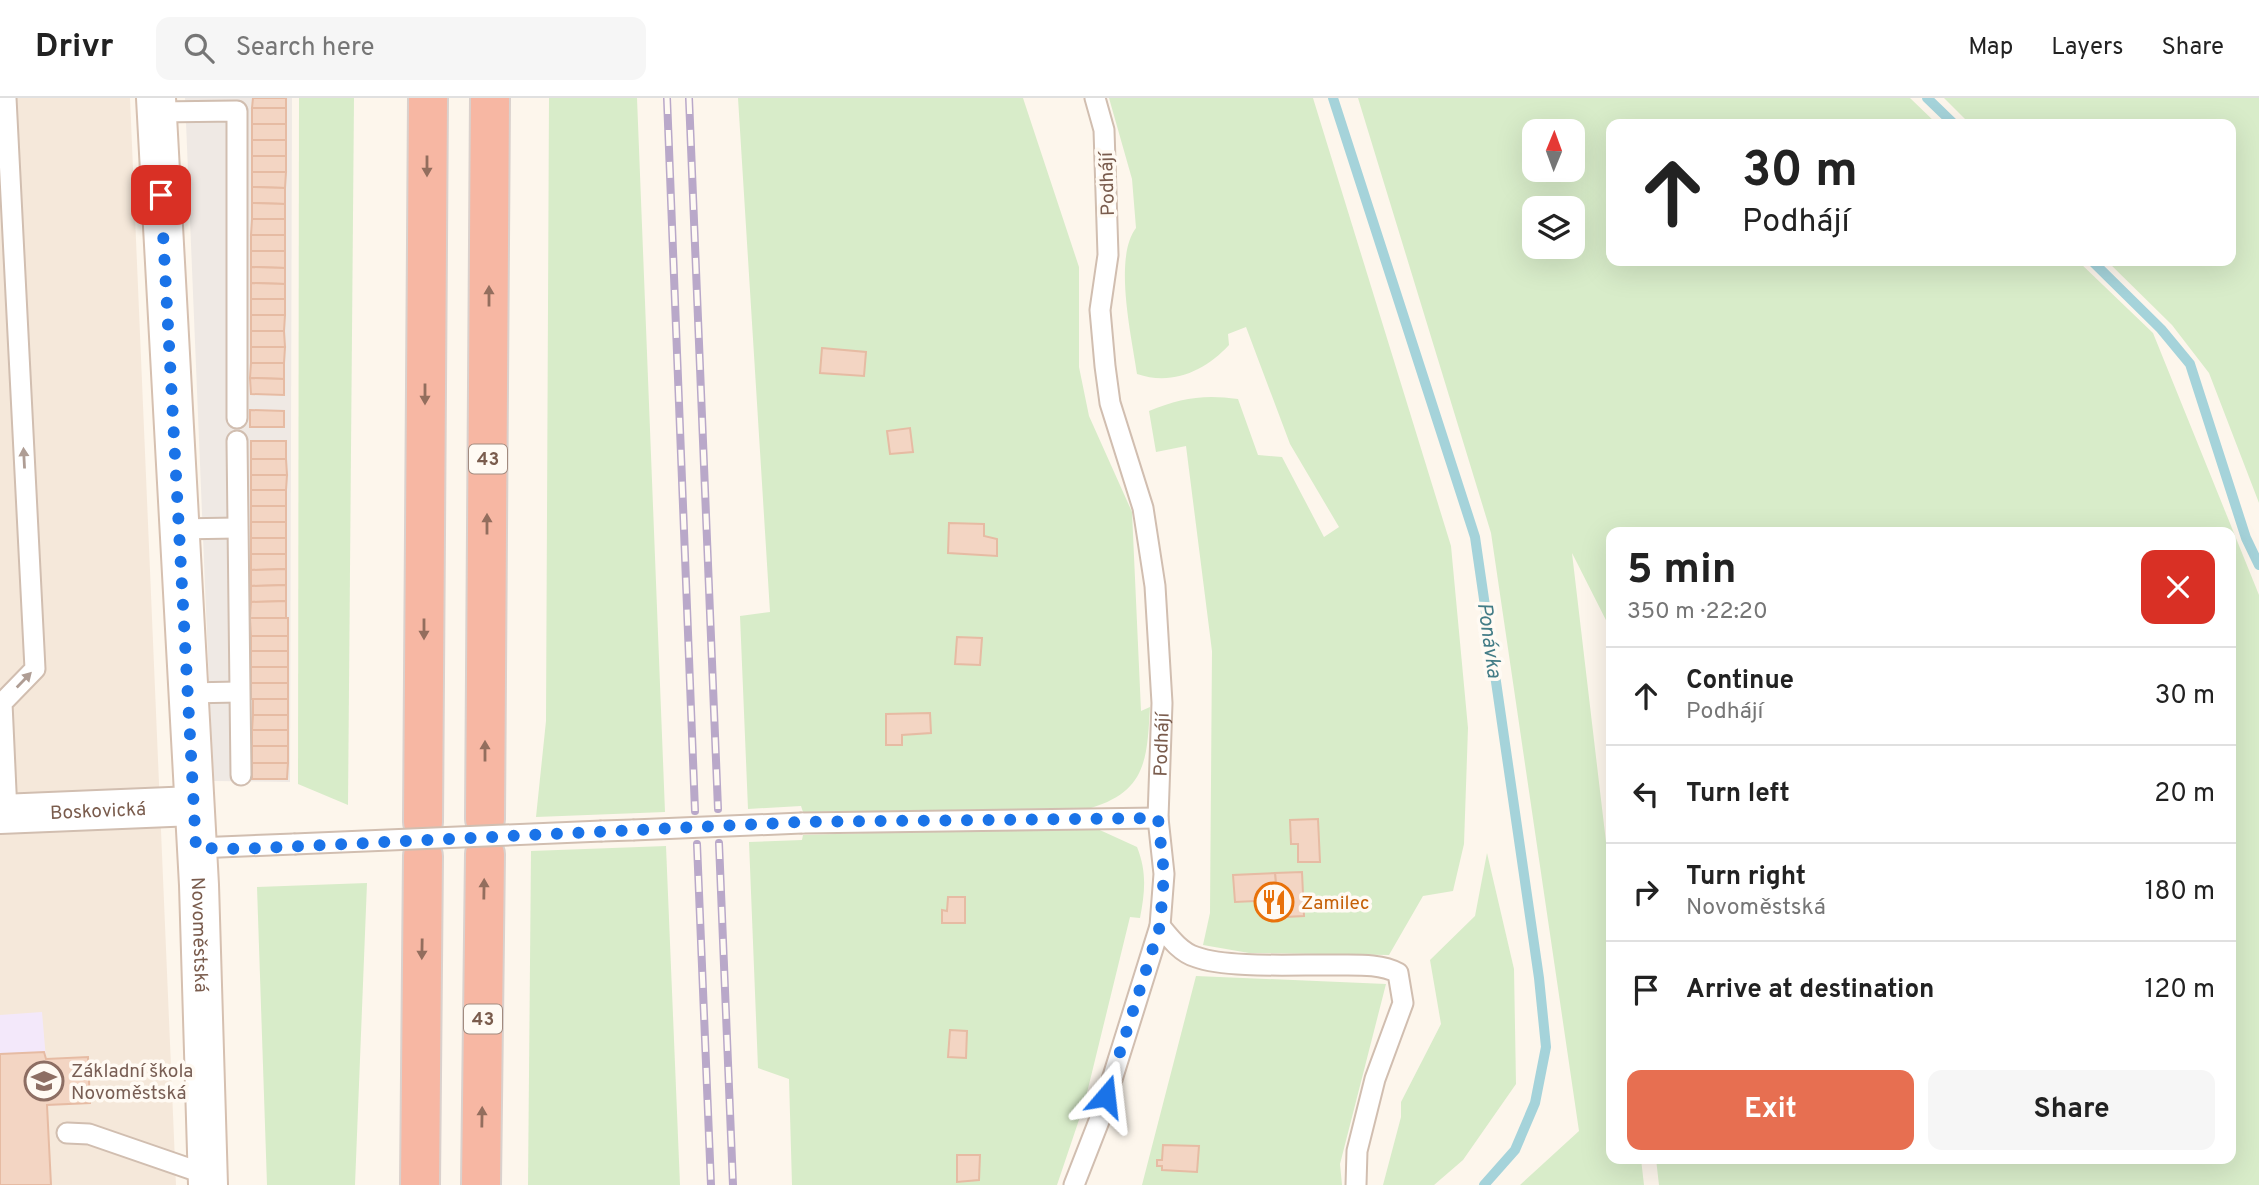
<!DOCTYPE html>
<meta charset="utf-8">
<style>
:root{--surface:#fff;--page:#f6f6f6;--text:#222;--muted:#767676;--line:#e0e0e0;--accent:#e76f51}
body{margin:0;font-family:Overpass,sans-serif;background:var(--page);color:var(--text);height:100vh;display:flex;flex-direction:column;font-size:26px;white-space:nowrap}
*{box-sizing:border-box;margin:0}
p{font-size:23px;color:var(--muted)}
.icon{flex:none;width:38px;height:38px;fill:none;stroke:currentColor;stroke-width:2;stroke-linecap:round;stroke-linejoin:round}
.map{position:relative;flex:1;overflow:hidden}
.drawer{position:absolute;left:1606px;top:429px;width:630px;height:637px;display:flex;flex-direction:column;background:var(--surface);border-radius:14px;box-shadow:0 7px 28px #0002}
.drawer>*{flex:none}
.top-card{position:absolute;left:1606px;top:21px;width:630px;height:147px;border-radius:14px;box-shadow:0 7px 28px #0002;background:#fff;color:var(--text);overflow:hidden}
.needle{width:46px;rotate:1deg}
.buttons{position:absolute;left:1522px;top:21px;display:grid;gap:14px}
.buttons a{display:grid;place-items:center;width:63px;height:63px;border-radius:14px;background:var(--surface);box-shadow:0 7px 28px #0002;font-size:35px}
.pin{position:absolute;display:grid;place-items:center;width:60px;height:60px;color:#fff;margin:-30px;border-radius:14px;box-shadow:0 4px 10px #0006}
.me{position:absolute;width:77px;margin:-38px;rotate:17deg;stroke-linejoin:round;filter:drop-shadow(0 0 5px #0008)}
.turn{display:flex;align-items:center;gap:24px;height:147px;padding:0 21px;font-size:32px}
.turn .icon{width:91px;height:91px;stroke-width:2.5}
.turn b{display:block;font-size:49px;line-height:60px}
.round{display:grid;place-items:center;flex:none;width:74px;height:74px;border-radius:14px;background:var(--page)}
.headline{display:flex;align-items:center;justify-content:space-between;height:119px;padding:0 21px}
h1{font-size:42px;font-weight:700;line-height:52px}
.button{display:flex;gap:14px;margin-top:auto;padding:14px 21px}
.button a{flex:1;height:80px;border-radius:14px;background:var(--accent);color:#fff;font-size:28px;font-weight:700;line-height:80px;text-align:center}
.button a+a{background:var(--page);color:var(--text)}
ul{padding:0;list-style:none}
li{display:flex;align-items:center;gap:21px;height:98px;padding:0 21px;border-top:2px solid var(--line)}
li div{flex:1}
li b{display:block;font-size:26px}
li em{font-style:normal}
header{display:flex;align-items:center;gap:42px;box-sizing:border-box;height:98px;padding:0 35px;background:var(--surface);border-bottom:2px solid var(--line)}
header strong{font-size:33px}
nav{display:flex;gap:38px;margin-inline-start:auto;font-size:24px}
.search{width:490px;height:63px;background:var(--page);display:flex;align-items:center;gap:18px;box-sizing:border-box;padding:0 24px;border-radius:14px;color:var(--muted);font-size:26px}
.map>svg:first-child{display:block}
</style>
<header>
<strong>Drivr</strong>
<div class="search"><svg class="icon" aria-label="search" viewBox="0 0 24 24"><circle cx="10" cy="10" r="6"/><path d="M15 15l6 6"/></svg>Search here</div>
<nav><a>Map</a><a>Layers</a><a>Share</a></nav>
</header>
<div class="map">
<svg width="2259" height="1087" viewBox="0 0 2259 1087">
<rect width="100%" height="100%" fill="#fdf6ec"/>
<!-- residential -->
<path fill="#f5e8da" d="M0,0H130L176,1087H0Z"/>
<!-- industrial -->
<path fill="#efe9e4" d="M185,0H292L290,684L213,683Z"/>
<!-- education -->
<path fill="#f3e8fa" d="M42,914L46,961L88,959L90,1005L47,1008L51,1087H0V917Z"/>
<!-- green -->
<g fill="#d8ecc9" fill-rule="evenodd">
<path d="M299,0H354L348,707L298,686Z"/>
<path d="M549,0H637L665,714L536,719L546,623Z"/>
<path d="M738,0H1023L1079,169V269L1089,318L1132,414L1141,613L1150,609C1147,660 1147,693 1091,710L803,714L801,708L748,711L740,518L770,514Z"/>
<path d="M1109,0H1313L1451,448L1468,630L1464,746L1453,793L1423,798L1389,857L1249,855L1203,847L1210,815L1212,553L1186,348L1156,354L1149,313C1180,300 1204,296 1238,301L1258,357L1282,359L1324,439L1339,429L1290,346L1246,229L1228,236L1229,247C1205,273 1172,288 1137,276C1132,240 1113,160 1136,130L1132,81Z"/>
<path d="M1358,0H1910L1937,26H1612V163H2078L2153,235L2259,497V1087H1659L1656,1061L2231,1060V434H1612V534L1572,455L1612,795V1060L1641,1061L1644,1087H1520L1579,1033L1491,435ZM1535,33H1573V72H1535ZM1535,110H1573V149H1535Z"/>
<path d="M1944,0H2259V405L2209,275L2172,227L2107,163H2231V26H1970Z"/>
<path d="M1091,728L1137,749C1147,774 1145,794 1140,820L1130,819L1084,1007L1057,1087H792L789,981L758,970L749,744L802,742L803,737Z"/>
<path d="M666,748L680,1087H528L531,753Z"/>
<path d="M1487,755L1514,871L1516,986L1463,1062L1434,1087H1383L1401,1019V1004L1441,926L1430,862L1475,818Z"/>
<path d="M367,785L355,1087H267L257,789Z"/>
<path d="M1196,878L1386,886L1340,1066L1342,1087H1142Z"/>
</g>
<g fill="none" stroke-linecap="round" stroke-linejoin="round">
<!-- stream -->
<g stroke="#a5d3da" stroke-width="10">
<path d="M1333,0L1475,439L1539,880L1546,949L1535,1005L1515,1052L1484,1087"/>
<path d="M1927,0L1954,26"/>
<path d="M2092,163L2161,231L2190,266L2246,440L2259,467"/>
</g>
</g>
<!-- building -->
<g fill="#f3d5c3" stroke="#e6bba3" stroke-width="2">
<path d="M253,0H286V10H252Z"/>
<rect x="252" y="10" width="34" height="16"/>
<rect x="252" y="26" width="34" height="16"/>
<rect x="252" y="42" width="34" height="16"/>
<rect x="252" y="58" width="34" height="16"/>
<path d="M252,74H286L285,90L252,89Z"/>
<path d="M252,89L285,90V106L252,105Z"/>
<path d="M252,105L285,106V121H252Z"/>
<path d="M252,121H285V137H251Z"/>
<rect x="251" y="137" width="34" height="16"/>
<path d="M251,153H285V170L251,169Z"/>
<path d="M251,169L285,170V186L251,185Z"/>
<path d="M251,185L285,186V201H251Z"/>
<rect x="251" y="201" width="34" height="16"/>
<path d="M251,217H285L284,233H251Z"/>
<path d="M251,233H284L285,249H251Z"/>
<path d="M251,249H285L284,265H251Z"/>
<path d="M822,250L866,254L864,278L820,275Z"/>
<path d="M251,265H284V281L250,280Z"/>
<path d="M250,280L284,281V297L251,296Z"/>
<path d="M250,312L284,313V329H250Z"/>
<path d="M910,330L913,354L890,356L887,333Z"/>
<rect x="251" y="343" width="35" height="18"/>
<path d="M251,361H286L287,377H251Z"/>
<path d="M251,377H287L286,392H251Z"/>
<rect x="251" y="392" width="35" height="16"/>
<rect x="251" y="408" width="35" height="16"/>
<rect x="251" y="424" width="35" height="16"/>
<path d="M949,425L984,426V438L997,441V458L948,455Z"/>
<rect x="251" y="440" width="35" height="16"/>
<path d="M251,456H286V471L251,472Z"/>
<path d="M286,471V487L251,488V472Z"/>
<path d="M286,487V503L251,504V488Z"/>
<path d="M286,503V520H250L251,504Z"/>
<path d="M250,520H288V538H251Z"/>
<rect x="251" y="538" width="37" height="15"/>
<path d="M957,539L982,540L980,567L955,566Z"/>
<rect x="251" y="553" width="37" height="16"/>
<rect x="251" y="569" width="37" height="16"/>
<rect x="251" y="585" width="37" height="16"/>
<rect x="253" y="601" width="35" height="16"/>
<path d="M930,615L931,635L902,637V647H886V616Z"/>
<path d="M253,617H288V632H252Z"/>
<rect x="252" y="632" width="36" height="16"/>
<rect x="252" y="648" width="36" height="17"/>
<path d="M252,665H288L287,681H252Z"/>
<path d="M1318,721L1320,764H1298V746H1291L1290,722Z"/>
<path d="M1302,774L1304,818L1264,820L1263,802H1277L1275,775Z"/>
<path d="M1275,775L1277,802L1235,804L1233,777Z"/>
<path d="M948,799H965V825H942V812L947,813Z"/>
<path d="M950,932L967,933L966,960L948,959Z"/>
<path d="M44,954L46,961L88,959L90,1005L47,1007L51,1087H0V956Z"/>
<path d="M1163,1047L1199,1048L1197,1074L1162,1072V1068H1157V1062H1162Z"/>
<path d="M957,1057H980L979,1082L957,1084Z"/>
</g>
<g fill="none" stroke-linecap="round" stroke-linejoin="round">
<defs>
<g id="lane">
<path d="M6,0L35,571L2,605L7,715"/>
<path d="M157,14L237,13V320"/>
<path d="M237,343L241,677"/>
<path d="M177,431L237,430"/>
<path d="M187,595L239,594"/>
<path d="M802,725L1158,720"/>
<path d="M602,733L633,732"/>
<path d="M196,750L294,746"/>
<path d="M1160,828C1169,839 1181,855 1196,859C1229,871 1302,866 1340,867C1358,867 1382,866 1398,875L1403,905L1375,981L1357,1053L1356,1087"/>
<path d="M67,1035L89,1036L208,1077"/>
<path id="s1" d="M1074,1087L1099,1023L1160,828L1164,776L1158,720L1162,605L1155,488L1143,410L1110,305L1105,268L1100,212L1108,157L1104,32L1095,0"/>
</g>
<g id="street">
<path id="s2" d="M0,716L194,708"/>
</g>
<g id="secondary">
<path id="s3" d="M156,0L199,787L208,1087"/>
</g>
<g id="highway">
<path d="M485,721L490,0"/>
<path d="M423,724L428,0"/>
<path d="M420,1087L423,758"/>
<path d="M481,1087L485,756"/>
</g>
</defs>
<!-- lane casing -->
<use href="#lane" stroke="#d1beb0" stroke-width="23"/>
<!-- street casing -->
<use href="#street" stroke="#d1beb0" stroke-width="42"/>
<!-- secondary casing -->
<use href="#secondary" stroke="#d6c0b0" stroke-width="42"/>
<!-- highway casing -->
<use href="#highway" stroke="#dad1cd" stroke-width="42"/>
<!-- lane -->
<use href="#lane" stroke="#fff" stroke-width="19"/>
<!-- street -->
<use href="#street" stroke="#fff" stroke-width="38"/>
<!-- secondary -->
<use href="#secondary" stroke="#fff" stroke-width="38"/>
<!-- highway -->
<use href="#highway" stroke="#f7b7a3" stroke-width="38"/>
<defs>
<g id="rail">
<path d="M667,0L695,713"/>
<path d="M689,0L718,711"/>
<path d="M719,745L733,1087"/>
<path d="M697,746L711,1087"/>
</g>
</defs>
<!-- rail casing -->
<use href="#rail" stroke="#b9a8c9" stroke-width="8"/>
<!-- rail -->
<use href="#rail" stroke="#fffaf3" stroke-width="5" stroke-dasharray="16" stroke-linecap="butt"/>
<defs>
<g id="lane-bridge">
<path d="M633,732L802,725"/>
<path d="M294,746L602,733"/>
</g>
</defs>
<!-- lane-bridge casing -->
<use href="#lane-bridge" stroke="#d1beb0" stroke-width="23" stroke-linecap="butt"/>
<!-- lane-bridge -->
<use href="#lane-bridge" stroke="#fff" stroke-width="19"/>
</g>
<!-- one-way arrows -->
<defs><path id="oneway-solid" d="M-6-.8H1V-3.2L6.5 0L1 3.2V.8H-6Z" transform="scale(1.75)"/></defs>
<g fill="#936e5e">
<use href="#oneway-solid" transform="translate(427 68) rotate(90)"/>
<use href="#oneway-solid" transform="translate(489 198) rotate(-90)"/>
<use href="#oneway-solid" transform="translate(425 296) rotate(90)"/>
<use href="#oneway-solid" transform="translate(487 426) rotate(-90)"/>
<use href="#oneway-solid" transform="translate(424 531) rotate(90)"/>
<use href="#oneway-solid" transform="translate(485 653) rotate(-90)"/>
<use href="#oneway-solid" transform="translate(484 791) rotate(-89)"/>
<use href="#oneway-solid" transform="translate(422 851) rotate(91)"/>
<use href="#oneway-solid" transform="translate(482 1019) rotate(-89)"/>
</g>
<g fill="#af9d94">
<use href="#oneway-solid" transform="translate(24 360) rotate(-93)"/>
<use href="#oneway-solid" transform="translate(24 582) rotate(-46)"/>
</g>
<g fill="none" stroke-linecap="round" stroke-linejoin="round">
<!-- route -->
<path stroke="#1a73e8" stroke-width="12" stroke-dasharray="0 21.6" d="M161,97L196,750L241,751L802,724L1158,720L1164,776L1160,828L1106,998"/>
</g>
<!-- icons -->
<defs>
<symbol id="restaurant-ring" viewBox="-11 -11 22 22"><circle r="9.5" fill="#fffaf3" stroke="#e8710a" stroke-width="1.5"/><path d="M-5-6h1v4h1v-4h1v4h1v-4h1v5L-1.5 .5V6h-2V.5L-5-1ZM5-6V6H3V1.5H1.5Q1.5-4 5-6Z" fill="#e8710a"/></symbol>
<symbol id="school-ring" viewBox="-11 -11 22 22"><circle r="9.5" fill="#fffaf3" stroke="#8d6e63" stroke-width="1.5"/><path d="M0-5L7-2L0 1L-7-2ZM-4 1L0 2.5L4 1V4Q0 6-4 4Z" fill="#8d6e63"/></symbol>
</defs>
<g fill-rule="evenodd">
<use href="#restaurant-ring" x="1252" y="782" width="44" height="44"/>
<use href="#school-ring" x="22" y="961" width="44" height="44"/>
</g>
<g text-anchor="middle" stroke-width="7" stroke-linejoin="round" paint-order="stroke">
<!-- shield labels -->
<g fill="#fffaf3" stroke="#a28b7f" stroke-width="2">
<rect x="469" y="346.5" width="38" height="29" rx="5"/>
<rect x="464" y="906.5" width="38" height="29" rx="5"/>
</g>
<g font-size="18" font-weight="bold" fill="#7a5c4d">
<text x="488" y="367">43</text>
<text x="483" y="927">43</text>
</g>
<!-- street labels -->
<g font-size="19" fill="#7a5c4d" stroke="#fffaf3">
<text transform="translate(1106 86) rotate(-92)" y="7">Podhájí</text>
<text dy="7" stroke="none"><textPath href="#s1" startOffset="455">Podhájí</textPath></text>
<text dy="7" stroke="none"><textPath href="#s2" startOffset="98">Boskovická</textPath></text>
<text dy="7" stroke="none"><textPath href="#s3" startOffset="838">Novoměstská</textPath></text>
</g>
<!-- food labels -->
<g font-size="19" fill="#c56008" stroke="#fffaf3" text-anchor="start">
<text x="1301" y="811">Zamilec</text>
</g>
<!-- education labels -->
<g font-size="19" fill="#785e54" stroke="#fffaf3" text-anchor="start">
<text x="71" y="979">Základní škola<tspan x="71" dy="22">Novoměstská</tspan></text>
</g>
<!-- water labels -->
<g font-size="21" font-style="italic" fill="#437c86" stroke="#fffaf3">
<text transform="translate(1490 542) rotate(82)" y="7">Ponávka</text>
</g>
</g>
</svg>
<div class="buttons">
<a><svg class="needle" viewBox="-14 -14 28 28"><path d="M0-13l5 13h-10z" fill="#e53935"/><path d="M0 13l5-13h-10z" fill="#767676"/></svg></a>
<a><svg class="icon" aria-label="layers" viewBox="0 0 24 24"><path d="M12 4l9 5-9 5-9-5zM3 14l9 5 9-5"/></svg></a>
</div>
<div class="pin" style="left:161px;top:97px;background:#d93025"><svg class="icon" aria-label="arrive" viewBox="0 0 24 24"><path d="M6 21V4h12l-3 4 3 4H6"/></svg></div>
<svg class="me" style="left:1106px;top:998px" viewBox="-20 -20 40 40"><path d="M0-17L14 15 0 8-14 15z" fill="#1a73e8" stroke="#fff" stroke-width="4"/></svg>
<div class="top-card">
<div class="turn"><svg class="icon" aria-label="ahead" viewBox="0 0 24 24"><path d="M12 20V5M6 11l6-6 6 6"/></svg><div><b>30 m</b>Podhájí</div></div>
</div>
<section class="drawer">
<div class="headline"><div><h1>5 min</h1><p>350 m · 22:20</p></div><a class="round" style="background:#d93025;color:#fff"><svg class="icon" aria-label="close" viewBox="0 0 24 24"><path d="M6 6l12 12M18 6L6 18"/></svg></a></div>
<ul>
<li><svg class="icon" aria-label="ahead" viewBox="0 0 24 24"><path d="M12 20V5M6 11l6-6 6 6"/></svg><div><b>Continue</b><p>Podhájí</p></div><em>30 m</em></li>
<li><svg class="icon" aria-label="left" viewBox="0 0 24 24"><path d="M17 20v-9H6M10 6l-5 5 5 5"/></svg><div><b>Turn left</b></div><em>20 m</em></li>
<li><svg class="icon" aria-label="right" viewBox="0 0 24 24"><path d="M7 20v-9h11M14 6l5 5-5 5"/></svg><div><b>Turn right</b><p>Novoměstská</p></div><em>180 m</em></li>
<li><svg class="icon" aria-label="arrive" viewBox="0 0 24 24"><path d="M6 21V4h12l-3 4 3 4H6"/></svg><div><b>Arrive at destination</b></div><em>120 m</em></li>
</ul>
<div class="button"><a>Exit</a><a>Share</a></div>
</section>
</div>
